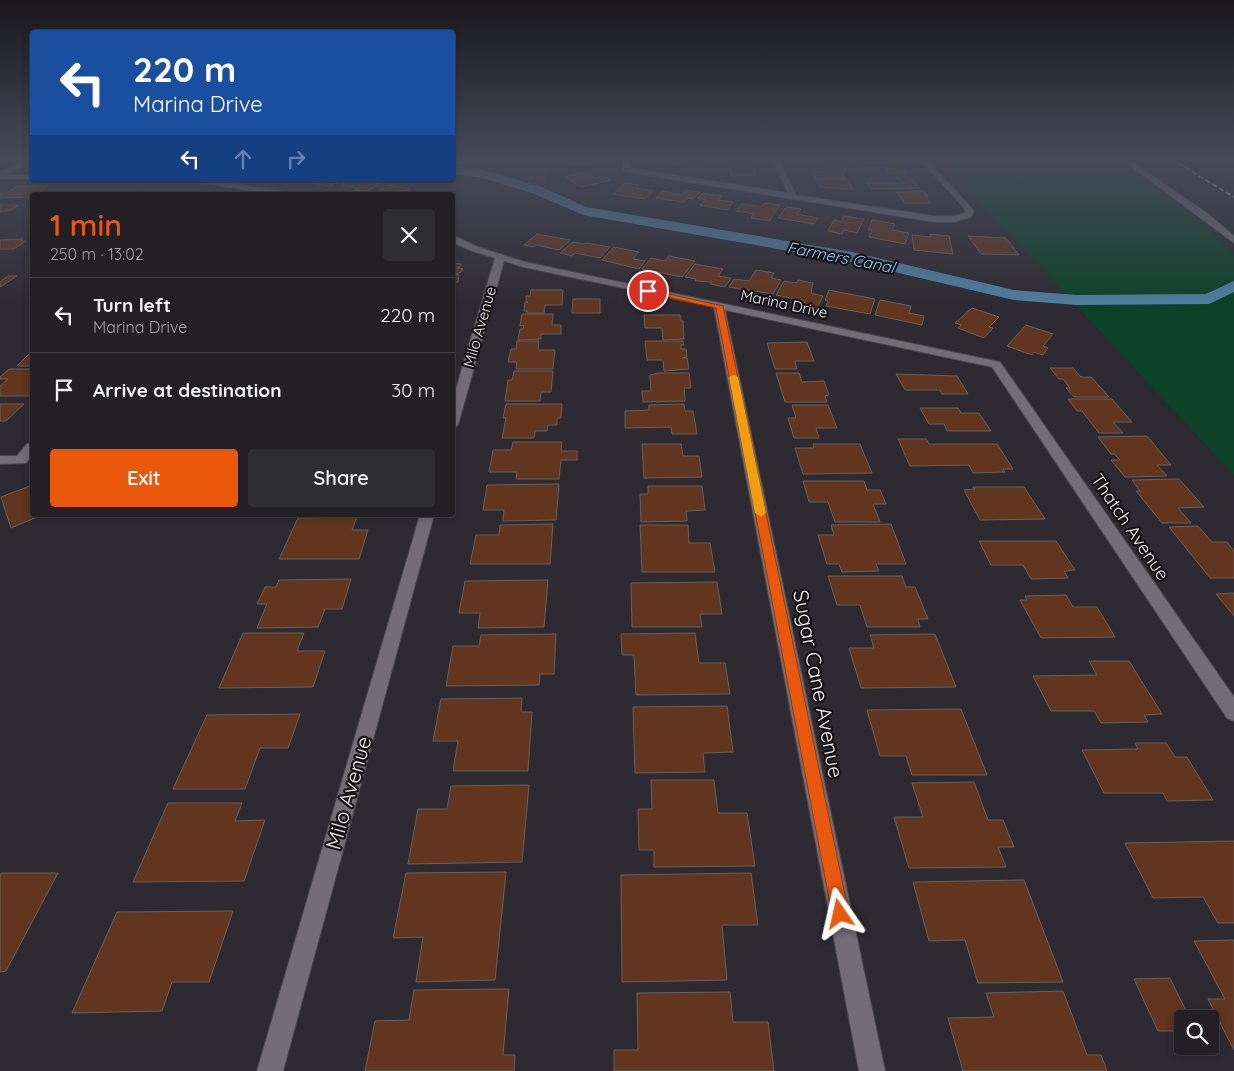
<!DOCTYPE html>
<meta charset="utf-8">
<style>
:root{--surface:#222025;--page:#2e2d32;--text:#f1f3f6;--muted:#a2a3a7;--line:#3f3e42;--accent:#ea580c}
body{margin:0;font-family:Quicksand,sans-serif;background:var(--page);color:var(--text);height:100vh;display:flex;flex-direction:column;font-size:19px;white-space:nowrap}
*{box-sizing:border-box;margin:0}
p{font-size:16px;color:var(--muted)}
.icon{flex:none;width:28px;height:28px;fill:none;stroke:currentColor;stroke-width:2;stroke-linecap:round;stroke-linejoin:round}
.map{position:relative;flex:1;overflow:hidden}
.sheet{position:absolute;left:30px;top:192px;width:425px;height:325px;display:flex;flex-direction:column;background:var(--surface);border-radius:5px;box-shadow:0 2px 8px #0003,0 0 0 1px var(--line)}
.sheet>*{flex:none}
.hud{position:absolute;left:30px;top:30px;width:425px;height:152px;border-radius:5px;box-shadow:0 2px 8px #0003,0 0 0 1px var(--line);background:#1a4fa0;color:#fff;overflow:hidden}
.fabs{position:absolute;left:1174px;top:1010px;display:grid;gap:10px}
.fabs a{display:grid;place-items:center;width:45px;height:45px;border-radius:5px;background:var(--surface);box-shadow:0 2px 8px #0003,0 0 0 1px var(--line);font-size:25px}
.pin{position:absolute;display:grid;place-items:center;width:42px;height:42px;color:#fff;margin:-21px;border:2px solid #fff;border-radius:50%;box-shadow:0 1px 5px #0007}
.me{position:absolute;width:55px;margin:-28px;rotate:349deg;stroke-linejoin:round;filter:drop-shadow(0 0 4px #0008)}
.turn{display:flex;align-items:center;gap:18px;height:105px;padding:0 20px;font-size:22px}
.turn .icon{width:65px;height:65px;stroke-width:2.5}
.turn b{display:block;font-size:35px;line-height:42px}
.lanes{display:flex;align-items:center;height:48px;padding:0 20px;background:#0003;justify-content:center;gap:25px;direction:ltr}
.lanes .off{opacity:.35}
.round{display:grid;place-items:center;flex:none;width:52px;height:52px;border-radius:5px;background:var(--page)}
.overview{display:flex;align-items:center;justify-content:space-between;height:85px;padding:0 20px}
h1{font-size:30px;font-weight:600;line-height:38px;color:var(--accent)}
.primary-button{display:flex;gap:10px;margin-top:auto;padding:10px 20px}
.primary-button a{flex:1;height:58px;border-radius:5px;background:var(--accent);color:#fff;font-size:20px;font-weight:600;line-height:58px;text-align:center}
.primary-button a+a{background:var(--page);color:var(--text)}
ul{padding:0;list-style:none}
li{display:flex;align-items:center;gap:15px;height:75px;padding:0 20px;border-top:1px solid var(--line)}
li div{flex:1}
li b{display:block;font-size:19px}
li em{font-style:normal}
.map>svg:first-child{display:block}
</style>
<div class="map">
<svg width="1234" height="1071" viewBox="0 0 1234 1071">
<rect width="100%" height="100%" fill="#2e2a31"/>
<!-- built -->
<g fill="#3a333f">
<path d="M453,159H551L544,194L490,177L453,172Z"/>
<path d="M1198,159H1234V180Z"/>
</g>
<!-- green -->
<path fill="#0c4227" d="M939,159H1112L1197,217L1234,256V475Z"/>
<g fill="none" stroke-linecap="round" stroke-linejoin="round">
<!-- canal -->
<path fill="#4f7e9f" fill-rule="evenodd" d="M452,166L483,170L542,187L586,207L852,252L1014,290L1077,295L1206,294L1234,281V292L1209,304L1077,305L1014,300L852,262L583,215L532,193L482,178L452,174Z"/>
</g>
<!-- building -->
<g fill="#61351e" stroke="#69615d">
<path d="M556,159H592V164H564V160Z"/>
<path d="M666,159H682L683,164H668Z"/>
<path d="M717,159H752L753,162H719Z"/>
<path d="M805,159H840L842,162H819L818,160Z"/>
<path d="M852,159H896L898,161H854Z"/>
<path d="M688,162H702L703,168H689Z"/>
<path d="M900,162L907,173L889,174L886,169H890L888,167H857L854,163Z"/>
<path d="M728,165H754L756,169H753L755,175H731Z"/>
<path d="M822,166L844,167L847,172H842L845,177L815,178L812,172H825Z"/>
<path d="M586,172L594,178L603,176L611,180L581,187L565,177Z"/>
<path d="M896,177H909L920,188L871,189L867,183H904Z"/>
<path d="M816,179H847L853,189L820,187Z"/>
<path d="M304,180H334L340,181L330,186L302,181Z"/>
<path d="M350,180H369L379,184L365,192L354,190L358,188L341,185Z"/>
<path d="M625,183L639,185L636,188L653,191L645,199L613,194Z"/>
<path d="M389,185L410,189L405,192L419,194L394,195L377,192Z"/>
<path d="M18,186H48L31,197L0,198V193H6Z"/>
<path d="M686,190L700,192L693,199L688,198L683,202L656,198L662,191L682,195Z"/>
<path d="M138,191L169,194L130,195Z"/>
<path d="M909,191H923L928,196H925L931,203H905L896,192H910Z"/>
<path d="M703,193L722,196L718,200L733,202L727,210L700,205L706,200L698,198Z"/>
<path d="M765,203L780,205L769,221L751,218L754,214L736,211L742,204L761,207Z"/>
<path d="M0,205H19L11,210L0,212Z"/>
<path d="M786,207L801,209L797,214L818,218L814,224L778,218Z"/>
<path d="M844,216L864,219L857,233L844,230L842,234L828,231L834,220L841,222Z"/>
<path d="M872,220L895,224L892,230L909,233L905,244L869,237L872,230H868Z"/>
<path d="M537,234L570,240L559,250L537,245L534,247L524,245Z"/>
<path d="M930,234L949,236L953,254L914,250L912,235L931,237Z"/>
<path d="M968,236L1006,238L1019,255L981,254Z"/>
<path d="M23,239L21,241H26L14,249H0V240Z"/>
<path d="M573,242L584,244L586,243L610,247L600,258L575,253L572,256L560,253Z"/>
<path d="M614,247L639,252L633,259L645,261L639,269L602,260Z"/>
<path d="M669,256L695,261L682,277L642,269L651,258L665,261Z"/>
<path d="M452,263L461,264L460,267L457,268L463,269L461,272L456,274L459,275L458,282H452Z"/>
<path d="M695,264L723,269L718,276L731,278L725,287L710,284L712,282L695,281L696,279L685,277Z"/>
<path d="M756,270L774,273L771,278L781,280L773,294L729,287L734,279L749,281Z"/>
<path d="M8,276H17L0,287V282Z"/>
<path d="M798,280L813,283L811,293L823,296L817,308L803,305L805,301L776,295L784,281L796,283Z"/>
<path d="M531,290H563L562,305H545L544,313H527V311H524L525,303L528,302H526V296H530Z"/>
<path d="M829,290L875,299L870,314L826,306L828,301L825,300Z"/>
<path d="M573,299H600V313H572Z"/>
<path d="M880,300L911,306L909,313L924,316L922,325L875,315Z"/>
<path d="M972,308L999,317L989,327L993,328L984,338L958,328L961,325L955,323Z"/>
<path d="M522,314H553L552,325H561V334H541V339L518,340L520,329H523L524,325L520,326Z"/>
<path d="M644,315H680L681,321H683L684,339L663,340L662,328H645Z"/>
<path d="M1026,325L1053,334L1043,346L1048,348L1043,355L1034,352L1032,355L1007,346Z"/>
<path d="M517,341H539L538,350H555L553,369H516L517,362H508L511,349H516Z"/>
<path d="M645,341H683L684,345H681V349H686L687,357L682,358H687L689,369L664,371L663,360H647Z"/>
<path d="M807,342L814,361H795L797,369H775L767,343Z"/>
<path d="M32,351V366H17Z"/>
<path d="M1050,368H1073L1081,377H1091L1109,397H1074L1066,388H1070L1063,379H1059Z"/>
<path d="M9,369H32V396H0V386L8,379H0V377Z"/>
<path d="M514,371H553L551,392H541L540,401H505L508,380H512Z"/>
<path d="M658,373H689L691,388H684L685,401L643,402L642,391H651L650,375Z"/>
<path d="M776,373H799L802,382L824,381L829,395L825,396L827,402H785Z"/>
<path d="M896,374L957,376L968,394H942L940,390H905Z"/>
<path d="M1068,399H1112L1132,422H1113L1123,433H1099L1082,411H1077Z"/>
<path d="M0,404H24L6,421H0Z"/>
<path d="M506,404H562L561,418H557V425H548L547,431H535L534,438H502L506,418H503Z"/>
<path d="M684,404L685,411H693L697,434H672L671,427L625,428V411L649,410V405Z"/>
<path d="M792,405H828L837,428H816L819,438H794L788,418H796Z"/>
<path d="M920,408H958L961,413H979L991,431H947L944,424H929Z"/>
<path d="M1147,436L1171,465H1157L1167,476L1125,477L1111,460H1120L1114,454H1111L1098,437Z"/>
<path d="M898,439H926L929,444H997L1013,469H1003L1005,472L973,473L969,465L910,466Z"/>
<path d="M513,442H562L561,451H577V460H561L559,479H516L517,472H489L493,450H511Z"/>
<path d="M642,444H681L683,456H699L702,477L644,478Z"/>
<path d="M813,444H860L872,473L803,474L795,448H814Z"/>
<path d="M1179,479L1204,507L1178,508L1191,523H1162L1136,491H1140L1132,480Z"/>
<path d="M803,481H864L867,490H880L886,504H873L880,522H835L828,502H809Z"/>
<path d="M559,484L556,520L503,521L504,510H483L487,485Z"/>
<path d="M30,486L32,493V515H42L11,528L1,497Z"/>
<path d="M648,486H702L705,510L686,511L687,521L641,522L640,494H648Z"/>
<path d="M973,487H1024L1045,519L980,520L964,490L975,489Z"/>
<path d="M357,517L352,530H368L359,559H279L298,518Z"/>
<path d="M553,524L550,564H470L476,535H499L500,525Z"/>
<path d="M891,524L906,564H876L879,571L842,572L839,564H827L818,535H834L831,525Z"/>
<path d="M640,525H688L689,543H710L715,572H642Z"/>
<path d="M1198,526L1212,542H1227L1234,551V578H1210L1169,527Z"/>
<path d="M979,541H1056L1075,570L1064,571L1068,578L1031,579L1023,565H991Z"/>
<path d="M828,576H902L906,587H915L928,619H918L920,627H867L860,605H837Z"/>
<path d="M351,579L342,609H325L318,627L257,628L267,604H257L265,587H276L279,580Z"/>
<path d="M548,580L544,627L478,628L480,613H459L465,581Z"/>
<path d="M717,582L722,614H700L702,627H632L631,583Z"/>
<path d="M1234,593V616L1216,594Z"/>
<path d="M1066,595L1073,607H1097L1115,637L1041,638L1020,600H1027L1025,596Z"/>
<path d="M243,633H304L297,651H325L313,687L219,688Z"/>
<path d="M695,633L699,663H725L730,694L636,695L634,655H622L621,634Z"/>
<path d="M556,634L554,674H540L539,685L446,686L453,646H479L481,635Z"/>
<path d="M935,634L956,687L861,688L849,648H874L870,635Z"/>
<path d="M1089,661H1129L1162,714L1144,715L1148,722L1101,723L1094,711H1051L1033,676L1097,675Z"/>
<path d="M522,698L521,712H532L528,771H453L458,741H433L441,699Z"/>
<path d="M727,706L733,752L703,753L705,772L635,773L633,707Z"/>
<path d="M961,709L987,775H912L906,756H880L867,710Z"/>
<path d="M300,714L288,748H260L245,789H173L207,715Z"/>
<path d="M1135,743H1166L1175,757H1187L1213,800L1167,801L1163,793H1104L1082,750L1138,749Z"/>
<path d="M651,780H714L718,813H747L755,866L654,867V850H639L638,809H652Z"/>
<path d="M974,782L988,820H1003L1014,847H998L1006,867L909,868L894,817H923L912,783Z"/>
<path d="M529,785L522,862L408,864L418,809H447L451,786Z"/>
<path d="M168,803H242L235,821L265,820L244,881L133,882Z"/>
<path d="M1234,841V923H1218L1203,897L1153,898L1125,843Z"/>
<path d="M506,872L495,980L416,982L423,937L393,938L406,873Z"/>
<path d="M2,873H58L6,971L0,972V876Z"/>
<path d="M751,873L758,925H722L727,980L622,982L621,875Z"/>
<path d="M1024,880L1063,982L978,983L965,940L929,941L913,882Z"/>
<path d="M233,911L209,982H172L162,1011L72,1013L117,912Z"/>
<path d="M1234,940V1050L1208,999H1225L1194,941Z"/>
<path d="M1170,978L1190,1019H1182V1031H1158L1134,979Z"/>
<path d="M509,989L503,1055H515L514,1071H365L375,1021L409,1020L414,990Z"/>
<path d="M1063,991L1087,1055H1101L1107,1071H963L948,1018L994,1017L986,993Z"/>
<path d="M730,992L733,1022H768L774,1071H614V1050H638L637,993Z"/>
</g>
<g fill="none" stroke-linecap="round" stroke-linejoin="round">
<defs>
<g id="minor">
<path d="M26,159H32V161L6,175H32V179H0V172Z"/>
<path d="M623,159H630L631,168L788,193L772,159H779L796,195L934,216H954L965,213L964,208L920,159H927L974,211L971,217L955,222H934L627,172L623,170Z"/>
<path d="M1121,159H1128L1207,213L1234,236V243Z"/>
<path d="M194,180H212L292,193L296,195H277L198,182Z"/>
<path d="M452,235L478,247L525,262L1000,362L1234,697V721L1227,718L992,367L725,310L885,1071H859L714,307L523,267L504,261L458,425L452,429V402L495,258L472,251L452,242Z"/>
<path d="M32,443V455L26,463L0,464V456H17L27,444Z"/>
<path d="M420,515H434L283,1071H257Z"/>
</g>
</defs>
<!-- minor casing -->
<use href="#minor" stroke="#4a474d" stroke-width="2"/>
<!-- minor -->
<use href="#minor" fill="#736e76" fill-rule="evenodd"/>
<!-- rail -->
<path stroke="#bdbabf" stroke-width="2" stroke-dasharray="5.5 2.5" stroke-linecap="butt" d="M1171,159L1234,197"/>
</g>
<!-- sky -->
<linearGradient id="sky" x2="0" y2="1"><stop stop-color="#19171b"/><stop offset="0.52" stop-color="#464a5a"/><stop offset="1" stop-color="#464a5a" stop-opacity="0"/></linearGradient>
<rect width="1234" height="308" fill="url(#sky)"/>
<!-- route -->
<path fill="#ea580c" stroke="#983908" d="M645,289L723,306L849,914L847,920L840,923L834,920L832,914L716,308L645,292Z"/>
<!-- slow -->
<path fill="#f59e0b" d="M734,375L738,377L766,513L761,517L755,513L729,377Z"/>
<g text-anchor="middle" stroke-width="4.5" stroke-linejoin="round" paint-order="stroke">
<!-- far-street labels -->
<g font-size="15" fill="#f0edf1" stroke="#151316">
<text transform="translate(784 304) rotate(12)" y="5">Marina Drive</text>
<text transform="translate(480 327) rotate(-74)" y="5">Milo Avenue</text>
</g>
<!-- far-water labels -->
<g font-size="16" font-style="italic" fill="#95cef6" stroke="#151316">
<text transform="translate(841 257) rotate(11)" y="6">Farmers Canal</text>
</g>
<!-- street labels -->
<g font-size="18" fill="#f0edf1" stroke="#151316">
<text transform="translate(1130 527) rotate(56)" y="6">Thatch Avenue</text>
</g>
<!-- near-street labels -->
<g font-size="21" fill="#f0edf1" stroke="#151316">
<text transform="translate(818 684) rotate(79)" y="7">Sugar Cane Avenue</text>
<text transform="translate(349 793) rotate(-74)" y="7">Milo Avenue</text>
</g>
</g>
</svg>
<div class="fabs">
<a><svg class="icon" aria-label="search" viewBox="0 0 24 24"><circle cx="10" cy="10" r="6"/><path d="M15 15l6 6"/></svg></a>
</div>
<div class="pin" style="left:648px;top:291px;background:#d93025"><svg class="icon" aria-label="arrive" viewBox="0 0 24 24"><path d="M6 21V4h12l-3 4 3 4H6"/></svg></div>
<svg class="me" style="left:840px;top:914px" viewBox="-20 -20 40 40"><path d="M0-17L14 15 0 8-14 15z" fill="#ea580c" stroke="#fff" stroke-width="4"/></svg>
<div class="hud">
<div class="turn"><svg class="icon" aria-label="left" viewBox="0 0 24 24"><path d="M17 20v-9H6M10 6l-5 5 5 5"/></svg><div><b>220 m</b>Marina Drive</div></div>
<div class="lanes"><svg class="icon" aria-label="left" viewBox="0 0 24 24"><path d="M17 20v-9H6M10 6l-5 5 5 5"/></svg><svg class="icon off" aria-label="ahead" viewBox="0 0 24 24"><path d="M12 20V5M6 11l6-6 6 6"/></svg><svg class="icon off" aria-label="right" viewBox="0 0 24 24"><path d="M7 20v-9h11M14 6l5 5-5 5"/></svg></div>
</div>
<section class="sheet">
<div class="overview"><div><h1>1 min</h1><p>250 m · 13:02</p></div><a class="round"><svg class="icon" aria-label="close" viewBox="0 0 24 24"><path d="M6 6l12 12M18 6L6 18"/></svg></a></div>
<ul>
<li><svg class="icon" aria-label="left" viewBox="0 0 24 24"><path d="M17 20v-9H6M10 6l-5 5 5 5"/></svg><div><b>Turn left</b><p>Marina Drive</p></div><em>220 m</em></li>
<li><svg class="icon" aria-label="arrive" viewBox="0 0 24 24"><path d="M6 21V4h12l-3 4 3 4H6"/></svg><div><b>Arrive at destination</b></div><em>30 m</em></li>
</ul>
<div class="primary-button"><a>Exit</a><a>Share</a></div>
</section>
</div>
